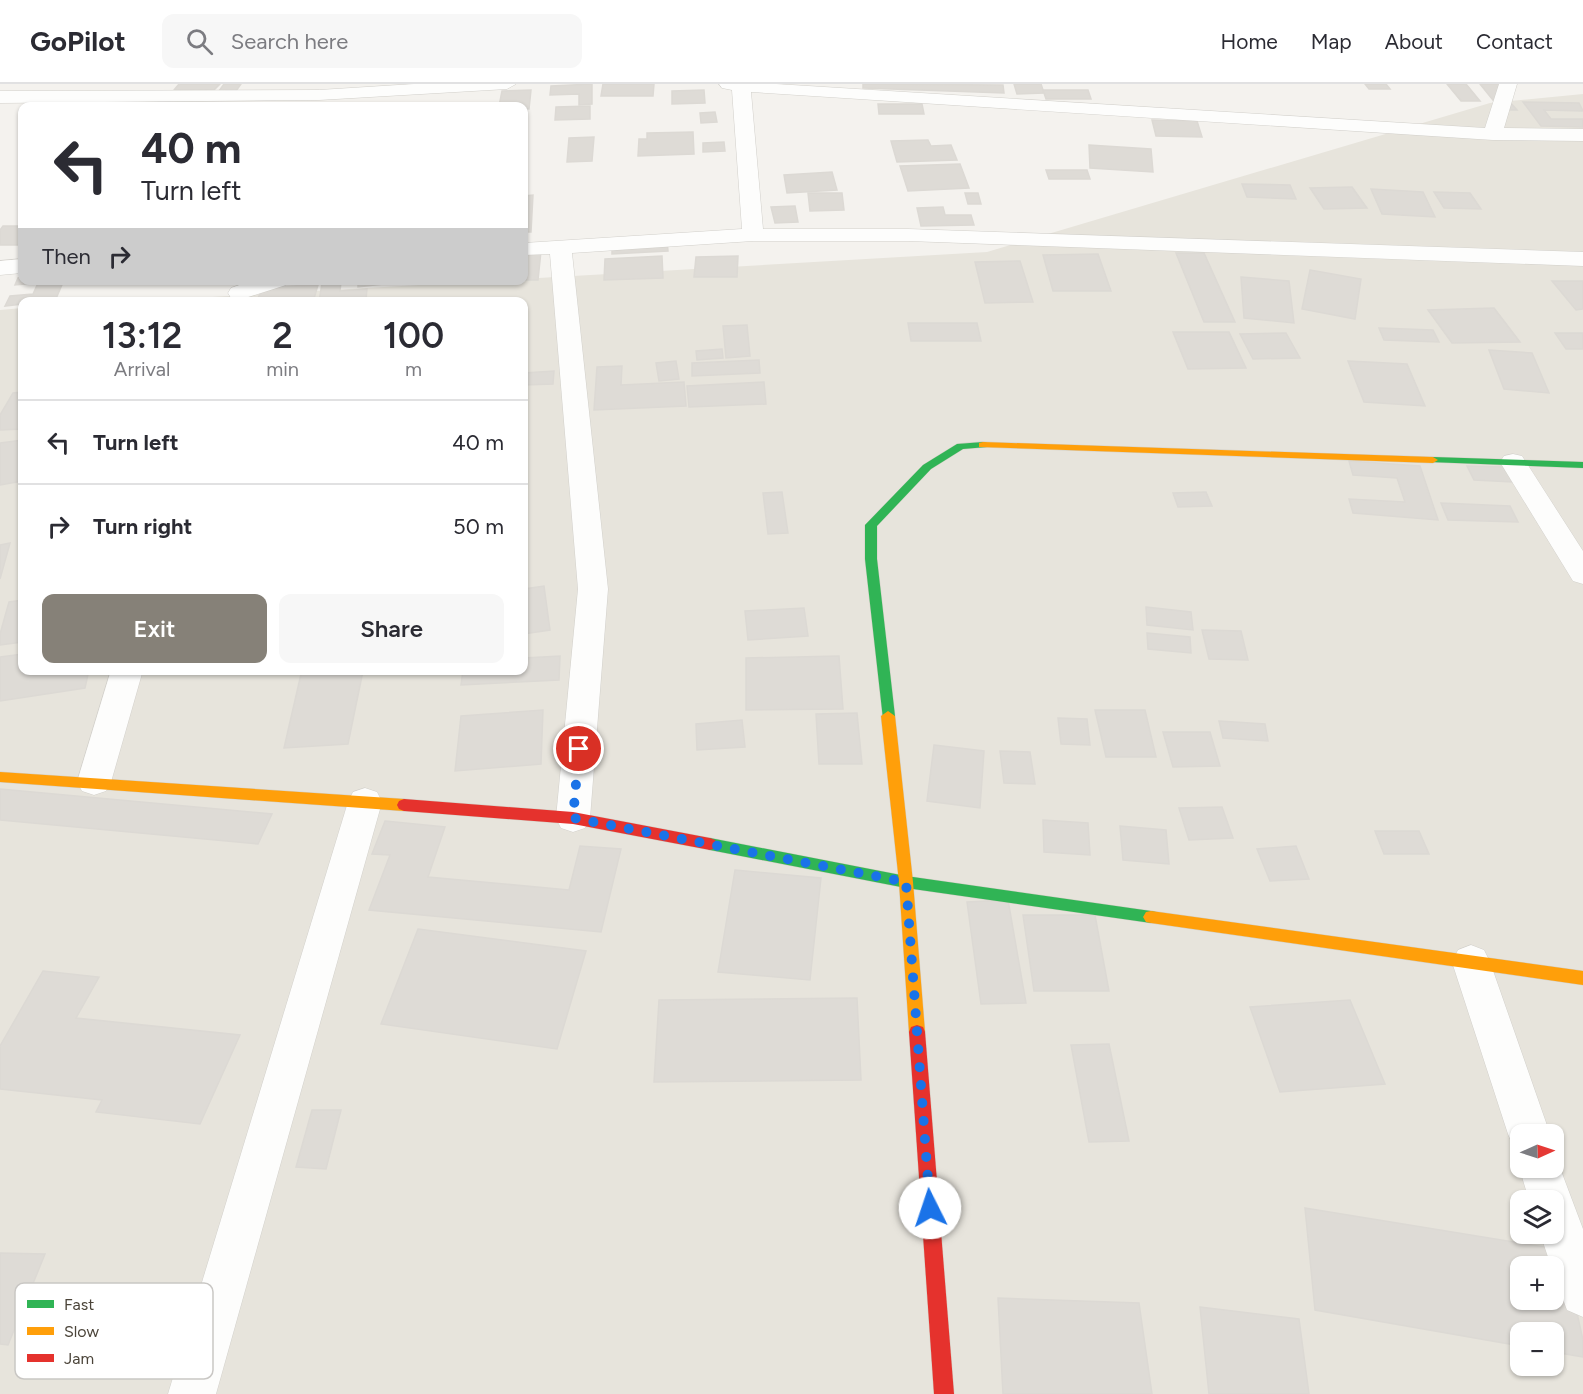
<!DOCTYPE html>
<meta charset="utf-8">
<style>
:root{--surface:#fff;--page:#f7f7f7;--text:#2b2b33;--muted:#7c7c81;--line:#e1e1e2;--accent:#868178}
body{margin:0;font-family:Figtree,sans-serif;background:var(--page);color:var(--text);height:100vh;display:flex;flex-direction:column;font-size:22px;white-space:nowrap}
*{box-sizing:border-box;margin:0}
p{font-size:20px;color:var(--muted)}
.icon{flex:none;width:33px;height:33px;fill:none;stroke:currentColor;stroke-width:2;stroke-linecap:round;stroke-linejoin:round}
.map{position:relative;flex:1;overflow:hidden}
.drawer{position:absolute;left:18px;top:213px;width:510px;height:378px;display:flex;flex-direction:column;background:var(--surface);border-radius:12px;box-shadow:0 2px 4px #0004}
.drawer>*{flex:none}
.banner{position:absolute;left:18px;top:18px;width:510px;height:183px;border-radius:12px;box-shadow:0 2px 4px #0004;background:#fff;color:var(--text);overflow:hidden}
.needle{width:39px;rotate:87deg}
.buttons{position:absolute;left:1510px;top:1040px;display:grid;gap:12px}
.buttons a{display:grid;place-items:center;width:54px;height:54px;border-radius:12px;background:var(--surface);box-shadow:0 2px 4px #0004;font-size:30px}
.pin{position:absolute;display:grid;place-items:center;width:51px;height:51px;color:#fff;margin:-26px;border:3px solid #fff;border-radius:50%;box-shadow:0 2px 6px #0007}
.me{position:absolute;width:66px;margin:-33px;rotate:356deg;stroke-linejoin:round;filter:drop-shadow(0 0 4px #0008)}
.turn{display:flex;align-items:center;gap:21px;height:126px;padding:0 24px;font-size:27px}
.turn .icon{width:78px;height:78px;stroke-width:2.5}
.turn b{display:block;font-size:42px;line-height:51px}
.then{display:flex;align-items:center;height:57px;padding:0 24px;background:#0003;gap:12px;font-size:22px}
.eta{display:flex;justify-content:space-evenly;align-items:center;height:102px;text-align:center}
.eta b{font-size:36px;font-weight:600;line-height:42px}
.action{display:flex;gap:12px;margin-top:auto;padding:12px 24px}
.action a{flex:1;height:69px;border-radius:12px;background:var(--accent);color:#fff;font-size:24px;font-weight:600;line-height:69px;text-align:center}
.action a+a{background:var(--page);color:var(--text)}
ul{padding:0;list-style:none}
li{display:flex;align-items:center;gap:18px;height:84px;padding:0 24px;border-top:2px solid var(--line)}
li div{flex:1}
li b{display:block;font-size:22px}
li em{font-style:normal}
header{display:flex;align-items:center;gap:36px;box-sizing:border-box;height:84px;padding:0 30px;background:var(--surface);border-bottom:2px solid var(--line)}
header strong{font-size:28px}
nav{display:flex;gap:33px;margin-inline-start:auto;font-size:21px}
.search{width:420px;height:54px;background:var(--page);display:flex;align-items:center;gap:15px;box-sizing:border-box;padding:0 21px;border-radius:12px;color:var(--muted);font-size:22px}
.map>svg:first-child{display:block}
</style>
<header>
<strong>GoPilot</strong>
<div class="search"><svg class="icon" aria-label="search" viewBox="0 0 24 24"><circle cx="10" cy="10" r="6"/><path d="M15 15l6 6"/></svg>Search here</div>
<nav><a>Home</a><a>Map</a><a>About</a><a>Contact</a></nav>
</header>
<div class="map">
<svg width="1583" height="1310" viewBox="0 0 1583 1310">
<rect width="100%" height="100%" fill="#f4f2ee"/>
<!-- residential -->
<path fill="#e7e4dc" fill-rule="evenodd" d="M1583,10V1310H0V226L22,224V586H524V218L142,217L987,168L1490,19ZM1521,1050H1554V1083H1521ZM1521,1116H1554V1149H1521ZM1521,1182H1554V1215H1521ZM1521,1248H1554V1281H1521Z"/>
<!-- building -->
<g fill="#dedbd6" stroke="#dcd9d4" stroke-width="1.5" fill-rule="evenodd">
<path d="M179,0H220L214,6H174Z"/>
<path d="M224,0H241L236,7H219Z"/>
<path d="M592,0V20L579,21V10L550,11L551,2Z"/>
<path d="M603,0H654L653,12H601Z"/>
<path d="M863,0L1003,1L1004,9L863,4Z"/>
<path d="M1014,0H1041L1044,9L1017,10Z"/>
<path d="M1365,0H1386L1390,5H1369Z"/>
<path d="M1447,0H1466L1480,17H1461Z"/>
<path d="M1480,0H1504L1501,8L1517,26H1501Z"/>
<path d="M531,6L529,25L499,22L502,7Z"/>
<path d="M704,6L705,19L672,20V7Z"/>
<path d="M1043,6H1088L1091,15H1046Z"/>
<path d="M1523,18L1579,19L1583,27L1544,26L1551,35H1583V43L1541,42Z"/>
<path d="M878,20H922L924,30H879Z"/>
<path d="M590,22V35L555,36L556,23Z"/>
<path d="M715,28L717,38L701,39L700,29Z"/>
<path d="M1152,36L1197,37L1202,53L1156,52Z"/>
<path d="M693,48L694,70L638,72L639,55H647V49Z"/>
<path d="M594,53L592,77L567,78L569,54Z"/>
<path d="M928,56L931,62L951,61L957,76L897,78L891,57Z"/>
<path d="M724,58L725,67L703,68V59Z"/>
<path d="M1089,61L1151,65L1153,88L1090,84Z"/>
<path d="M960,80L969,104L908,107L900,82Z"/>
<path d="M1046,86H1087L1090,95H1049Z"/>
<path d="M832,88L837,106L787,109L784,91Z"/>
<path d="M1242,100L1290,101L1296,115L1247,113Z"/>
<path d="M1352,103L1367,124L1324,125L1310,104Z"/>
<path d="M1371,105L1423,108L1435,133L1382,130Z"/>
<path d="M1434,108L1470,109L1481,125L1444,124Z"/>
<path d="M808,109H842L844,126L810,127Z"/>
<path d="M965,109H978L981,120H968Z"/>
<path d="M533,111L531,148H524V112Z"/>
<path d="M795,122L798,138L775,139L771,123Z"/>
<path d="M943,123L945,131H971L974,141L921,142L917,124Z"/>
<path d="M3,142H22V156L19,161H0V146Z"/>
<path d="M667,156L668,167L612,170V158Z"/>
<path d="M524,167H541L538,196H524Z"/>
<path d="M1176,169H1204L1235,238H1204Z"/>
<path d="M1098,170L1111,207H1053L1043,171Z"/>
<path d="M662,172L663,194L604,196L605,175Z"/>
<path d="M738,172L737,193H694L696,173Z"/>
<path d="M1020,177L1033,218L985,219L975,178Z"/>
<path d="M1310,186L1361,195L1355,235L1302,225Z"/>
<path d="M22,193V196H64L55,217L22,218V220L5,222L10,212L33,210L38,199L15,201L18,194Z"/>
<path d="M1241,193L1289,197L1294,239L1244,234Z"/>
<path d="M358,196H392V199L358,203Z"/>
<path d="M1552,197H1583V225L1576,226Z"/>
<path d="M341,198L340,207L367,205L366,215L319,218L322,199Z"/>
<path d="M318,201L313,218H257L262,203Z"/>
<path d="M1494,224L1520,258L1452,259L1428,226Z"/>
<path d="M908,239H977L981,257H911Z"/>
<path d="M747,241L750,272L726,274L723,242Z"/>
<path d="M1379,244L1433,246L1439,258L1384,256Z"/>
<path d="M1173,248H1229L1246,284L1188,285Z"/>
<path d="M1286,249L1300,274L1253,275L1240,250Z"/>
<path d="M1555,249H1583V265H1566Z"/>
<path d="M722,265L723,274L697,276L696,267Z"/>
<path d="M1489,266L1532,269L1549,309L1504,305Z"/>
<path d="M759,276L760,289L692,292V279Z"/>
<path d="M676,277L679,295L659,297L656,279Z"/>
<path d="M1348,277L1407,280L1425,322L1364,318Z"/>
<path d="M622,282L621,301L684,298L686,322L594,326L597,283Z"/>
<path d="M554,287L553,300L524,301V289Z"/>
<path d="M764,298L766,320L689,323L687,302Z"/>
<path d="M22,308V345L0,346V331L13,309Z"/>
<path d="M22,356V397L0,401V359Z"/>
<path d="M1349,377L1420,382L1438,436L1353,429L1349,415L1405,418L1397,394L1353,391Z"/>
<path d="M1467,382L1504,383L1512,398L1474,396Z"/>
<path d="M782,408L788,449L768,450L763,409Z"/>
<path d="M1206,408L1212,422L1178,423L1173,409Z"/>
<path d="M1441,419L1510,422L1518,438L1448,436Z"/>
<path d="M10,459L0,495V461Z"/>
<path d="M544,502L550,546L524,550V505Z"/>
<path d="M22,516V558L0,561V550L9,518Z"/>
<path d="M1146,523L1191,528L1193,546L1147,541Z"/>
<path d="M804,524L808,552L748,556L745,527Z"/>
<path d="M1202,546L1241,547L1248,576L1209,575Z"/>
<path d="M1147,549L1190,553L1191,569L1148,565Z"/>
<path d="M22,570V586H89L85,604L0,617V573Z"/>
<path d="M560,572L559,596L461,601L463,586H524V574Z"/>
<path d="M839,572L843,625L746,626V574Z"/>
<path d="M363,587L348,660L284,664L301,590Z"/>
<path d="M543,626L541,680L455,687L461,632Z"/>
<path d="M1095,626H1145L1156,673H1106Z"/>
<path d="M857,629L862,680H819L816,630Z"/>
<path d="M1058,634L1087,635L1090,661L1061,660Z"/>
<path d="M742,636L745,663L697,666L696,640Z"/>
<path d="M1219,637L1265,640L1268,657L1223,654Z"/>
<path d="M1163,648H1210L1220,682L1173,683Z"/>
<path d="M934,661L984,667L980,724L927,717Z"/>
<path d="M1000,667L1030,668L1035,700L1004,699Z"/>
<path d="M0,705L272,730L258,760L0,736Z"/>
<path d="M1222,723L1233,754L1189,756L1179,724Z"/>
<path d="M1043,736L1088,739L1090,771L1044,768Z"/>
<path d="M385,737L445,743L428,793L569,806L580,762L621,765L601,848L369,826L390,771L372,770Z"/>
<path d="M1120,742L1166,746L1169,780L1123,776Z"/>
<path d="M1375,747H1419L1429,770H1384Z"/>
<path d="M1296,762L1309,795L1270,797L1257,765Z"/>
<path d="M735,786L821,794L810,896L718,888Z"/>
<path d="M1008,816L1026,919L981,920L967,818Z"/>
<path d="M1023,831H1095L1109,907H1034Z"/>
<path d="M418,845L586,867L557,965L381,940Z"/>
<path d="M43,887L99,893L76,934L240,951L200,1040L96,1028L102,1016L0,1005V962Z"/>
<path d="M857,914L861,996L654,998L659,916Z"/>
<path d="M1350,916L1385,1000L1280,1008L1250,923Z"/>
<path d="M1109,960L1129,1057L1089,1058L1071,961Z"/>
<path d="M312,1026H341L326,1085L296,1083Z"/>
<path d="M1305,1124L1563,1166L1583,1256V1273L1554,1268V1248H1521V1262L1315,1226ZM1521,1182H1554V1215H1521Z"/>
<path d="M0,1169L45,1170L8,1261L0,1260Z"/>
<path d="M998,1214L1139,1219L1152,1310H1003Z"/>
<path d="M1200,1223L1299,1235L1309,1310H1209Z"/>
</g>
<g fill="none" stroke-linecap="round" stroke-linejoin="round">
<defs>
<g id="street">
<path d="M414,0H516L507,5L319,16L0,19V7L319,6Z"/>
<path d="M719,0H776L1485,44L1499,0H1517L1504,44L1583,45V57L1493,56L751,8L763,145H908L1583,168V182L908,157H753L572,169L608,505L590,734L585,744L573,748L561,744L556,734L578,505L550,170L524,171V159L742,145L732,6L722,4Z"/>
<path d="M22,175V189L0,191V177Z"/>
<path d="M254,196H289L286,201L239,216L231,214L228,209L231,204Z"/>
<path d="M1513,370L1522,372L1583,467V500L1573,497L1500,378L1504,372Z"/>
<path d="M111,586H143L111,698L106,707L94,711L82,707L77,698Z"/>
<path d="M365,704L377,708L382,718L216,1310H168L348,718L353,708Z"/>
<path d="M1471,861L1484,866L1490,878L1550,1050H1521V1067L1514,1064L1508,1050L1452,878L1458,866Z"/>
<path d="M1554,1068L1583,1145V1233L1567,1226L1554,1191V1182H1551L1540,1149H1554V1116H1529L1519,1083L1521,1077V1083H1554Z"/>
</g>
<g id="fast">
<path d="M983,358L987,359V363L963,365L931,385L877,442V475L895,632L888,637L883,635L865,475V441L923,381L957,360Z"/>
<path d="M1433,373L1583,378V384L1429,378V374Z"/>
<path d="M710,754L906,792L1151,827L1156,828L1159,833L1156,838L1151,839L906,804L710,766L705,764L703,760L705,756Z"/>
</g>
<g id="slow">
<path d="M983,358L1433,373L1438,376L1433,379L979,363V359Z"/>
<path d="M888,627L895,632L913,798L925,948L923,953L917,955L911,953L909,948L899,798L881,632Z"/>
<path d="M0,688L404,715L409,717L411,721L409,725L404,727L0,698Z"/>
<path d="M1151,827L1583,887V901L1151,839L1146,838L1143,833L1146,828Z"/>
</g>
<g id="jam">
<path d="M404,715L573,728L710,754L715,756L717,760L715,764L710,766L573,740L404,727L399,725L397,721L399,717Z"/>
<path d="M917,941L923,943L925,948L954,1310H934L909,948L911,943Z"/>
</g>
</defs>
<!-- street casing -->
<use href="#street" stroke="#d2d0cb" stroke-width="1"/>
<!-- fast casing -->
<use href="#fast" stroke="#d3cfc5" stroke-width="1"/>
<!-- slow casing -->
<use href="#slow" stroke="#d3cfc5" stroke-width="1"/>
<!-- jam casing -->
<use href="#jam" stroke="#d3cfc5" stroke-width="1"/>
<!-- street -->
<use href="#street" fill="#fdfdfc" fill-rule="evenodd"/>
<!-- fast -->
<use href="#fast" fill="#30b455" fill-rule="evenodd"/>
<!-- slow -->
<use href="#slow" fill="#ff9f0a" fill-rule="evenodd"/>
<!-- jam -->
<use href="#jam" fill="#e5322d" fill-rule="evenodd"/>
</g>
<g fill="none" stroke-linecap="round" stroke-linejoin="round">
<!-- route -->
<path stroke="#1a73e8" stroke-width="10" stroke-dasharray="0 18" d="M579,665L573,734L906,798L930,1124"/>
</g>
<!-- legend -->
<rect x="15" y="1199" width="198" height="96" rx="9" fill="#fff" stroke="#c9c7c4" stroke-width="1.5"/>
<rect x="27" y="1216" width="27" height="8" fill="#30b455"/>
<rect x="27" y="1243" width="27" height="8" fill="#ff9f0a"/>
<rect x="27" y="1270" width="27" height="8" fill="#e5322d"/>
<g font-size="16" fill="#4b4439">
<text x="64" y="1226">Fast</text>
<text x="64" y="1253">Slow</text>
<text x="64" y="1280">Jam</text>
</g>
</svg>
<div class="buttons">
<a><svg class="needle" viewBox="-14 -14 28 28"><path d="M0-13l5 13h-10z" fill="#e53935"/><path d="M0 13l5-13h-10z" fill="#7c7c81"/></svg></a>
<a><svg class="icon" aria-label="layers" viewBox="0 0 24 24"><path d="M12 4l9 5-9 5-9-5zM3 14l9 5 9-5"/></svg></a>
<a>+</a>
<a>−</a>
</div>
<div class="pin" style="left:579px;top:665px;background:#d93025"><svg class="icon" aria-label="arrive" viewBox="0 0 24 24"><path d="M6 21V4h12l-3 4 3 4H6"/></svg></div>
<svg class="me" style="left:930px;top:1124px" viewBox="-20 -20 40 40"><circle r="19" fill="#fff"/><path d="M0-13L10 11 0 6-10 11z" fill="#1a73e8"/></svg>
<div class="banner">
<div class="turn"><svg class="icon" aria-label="left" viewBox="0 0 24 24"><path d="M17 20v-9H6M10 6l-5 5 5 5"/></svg><div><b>40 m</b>Turn left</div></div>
<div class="then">Then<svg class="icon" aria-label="right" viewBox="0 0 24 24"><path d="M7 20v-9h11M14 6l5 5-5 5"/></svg></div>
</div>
<section class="drawer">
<div class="eta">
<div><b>13:12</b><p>Arrival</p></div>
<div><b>2</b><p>min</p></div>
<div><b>100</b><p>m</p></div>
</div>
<ul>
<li><svg class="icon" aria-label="left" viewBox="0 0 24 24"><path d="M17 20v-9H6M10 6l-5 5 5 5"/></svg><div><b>Turn left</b></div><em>40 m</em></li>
<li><svg class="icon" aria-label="right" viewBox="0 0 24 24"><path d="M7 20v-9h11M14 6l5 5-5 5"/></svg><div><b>Turn right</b></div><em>50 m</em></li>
</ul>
<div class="action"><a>Exit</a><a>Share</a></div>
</section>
</div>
